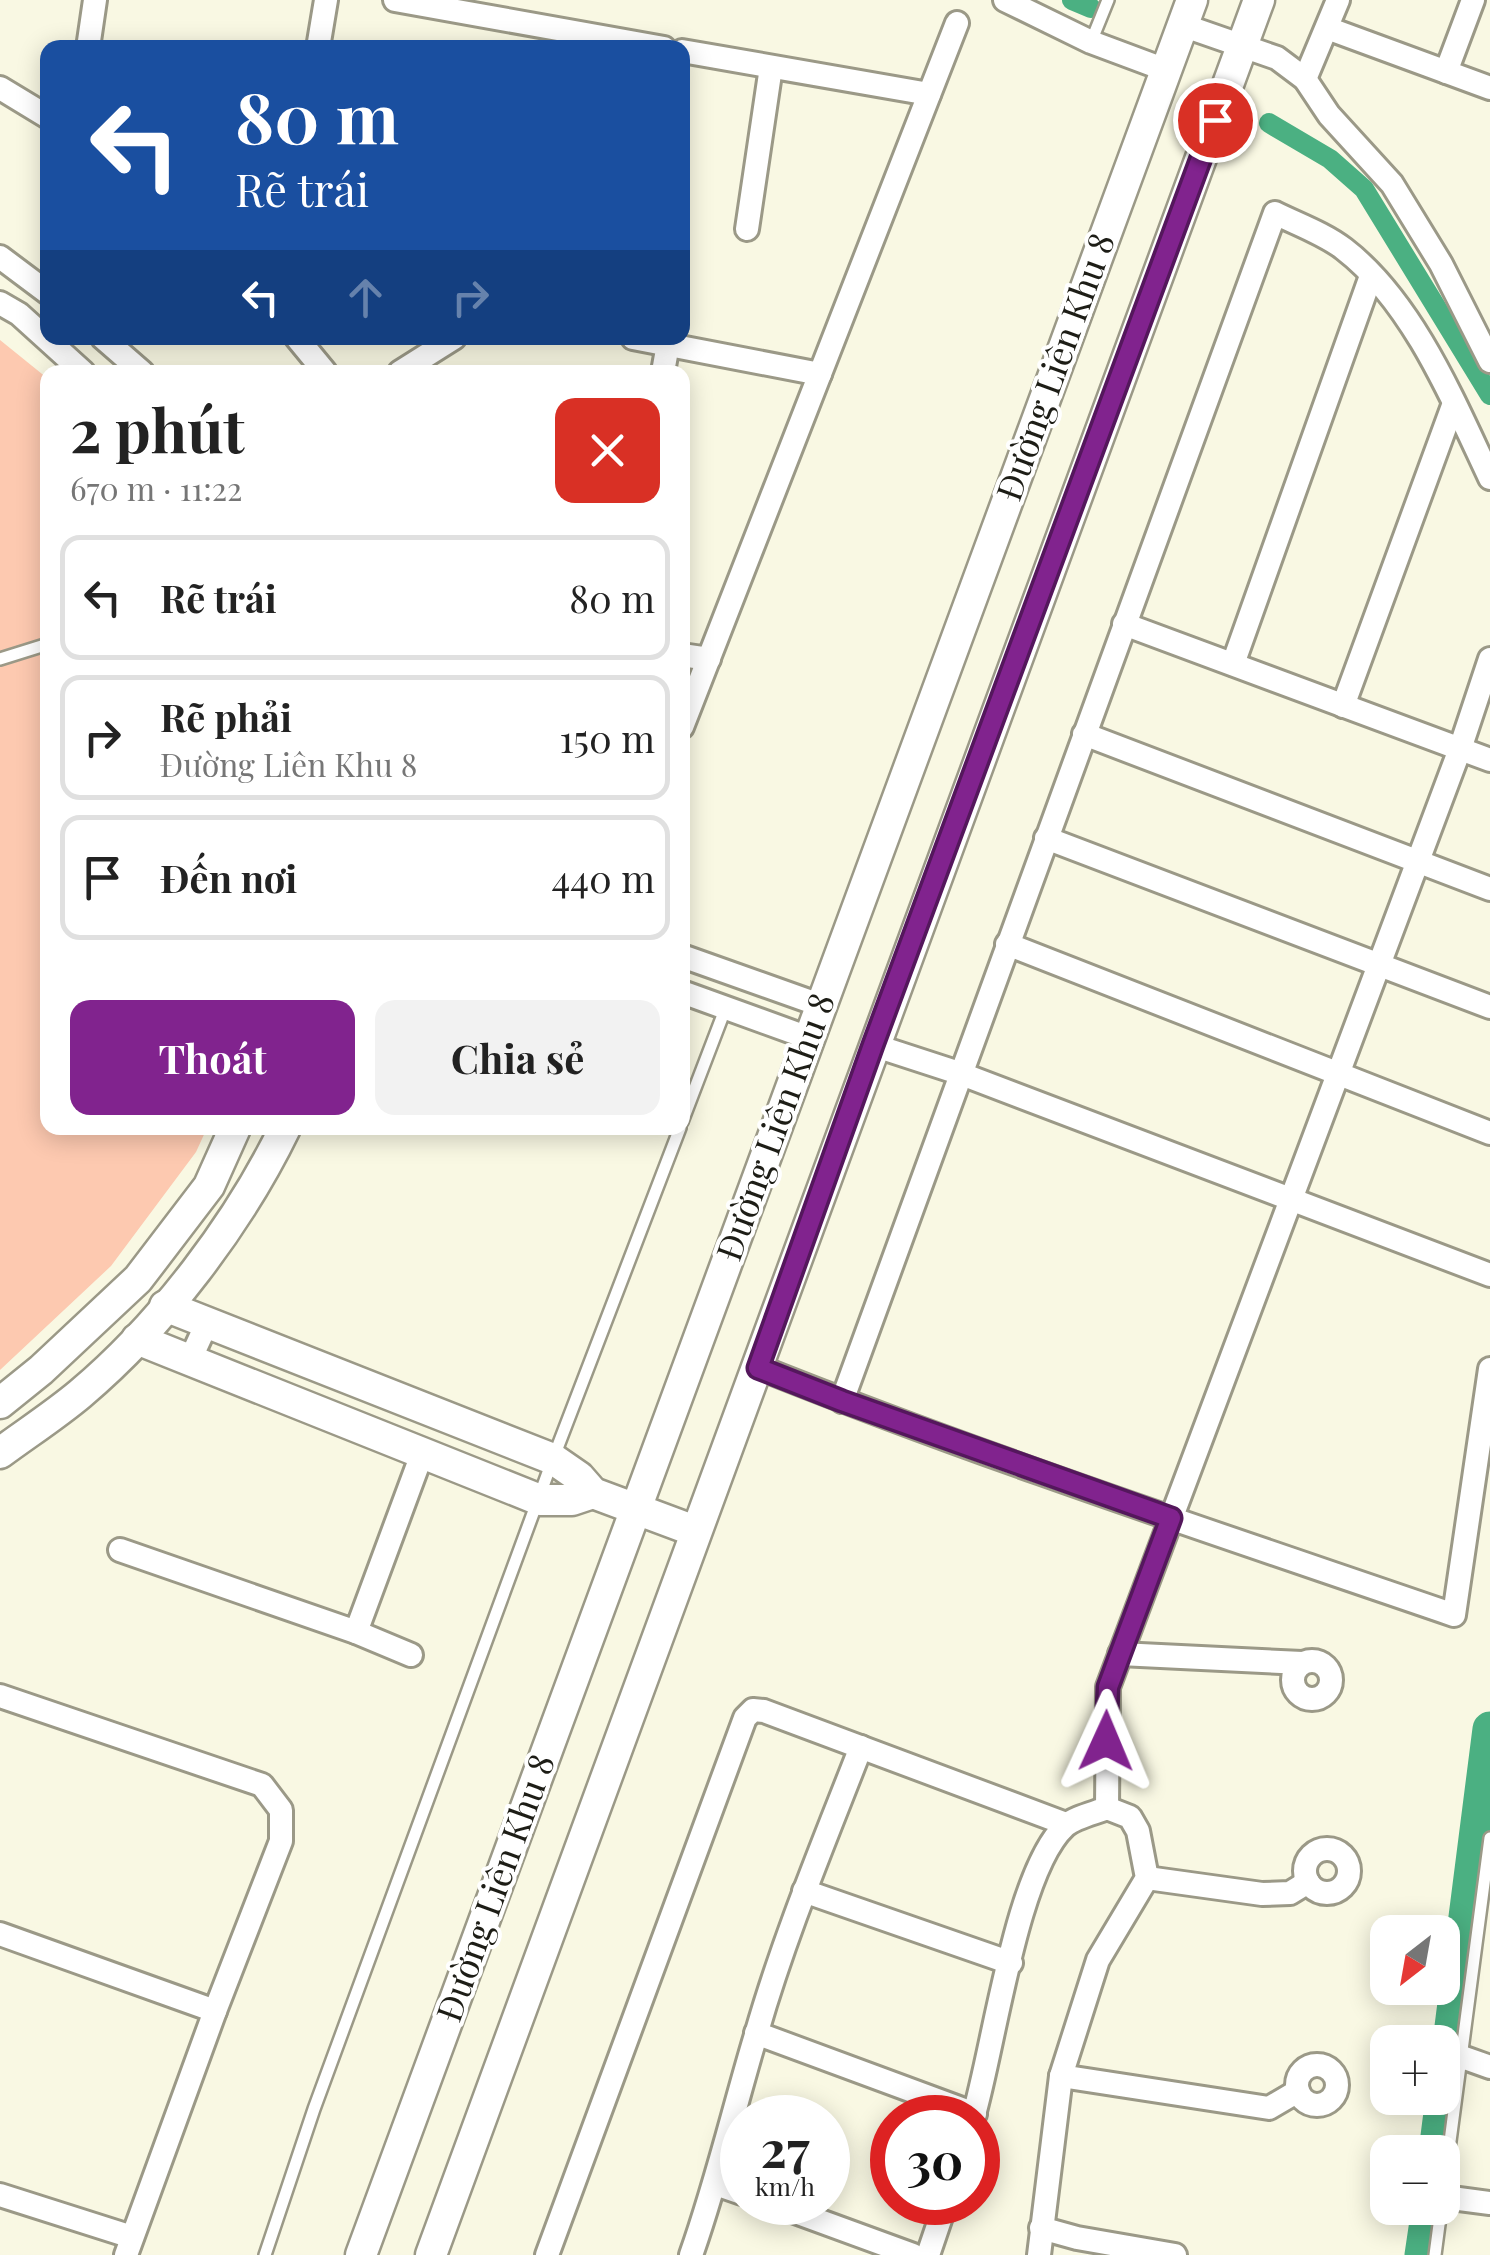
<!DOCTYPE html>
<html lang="vi">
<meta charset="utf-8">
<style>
:root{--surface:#fff;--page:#f2f2f2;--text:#222;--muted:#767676;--line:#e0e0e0;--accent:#81238e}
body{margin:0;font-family:"Playfair Display",serif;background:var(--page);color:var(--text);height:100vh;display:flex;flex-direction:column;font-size:38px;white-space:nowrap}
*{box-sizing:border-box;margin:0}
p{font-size:32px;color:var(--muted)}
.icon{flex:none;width:55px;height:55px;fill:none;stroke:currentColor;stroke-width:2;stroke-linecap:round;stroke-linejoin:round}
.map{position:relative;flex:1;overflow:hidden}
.details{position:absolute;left:40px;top:365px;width:650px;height:770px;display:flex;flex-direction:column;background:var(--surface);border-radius:20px;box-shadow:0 5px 25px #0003}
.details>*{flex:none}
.hud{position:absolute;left:40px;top:40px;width:650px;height:305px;border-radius:20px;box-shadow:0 5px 25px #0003;background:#1a4fa0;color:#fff;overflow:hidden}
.needle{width:65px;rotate:211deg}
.controls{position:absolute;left:1370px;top:1915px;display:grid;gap:20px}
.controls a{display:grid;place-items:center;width:90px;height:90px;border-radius:20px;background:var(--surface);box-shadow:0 5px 25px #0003;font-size:50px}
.speed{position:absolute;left:720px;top:2095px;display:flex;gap:20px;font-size:50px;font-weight:700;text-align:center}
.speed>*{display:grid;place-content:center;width:130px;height:130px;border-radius:50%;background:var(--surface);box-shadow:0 5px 25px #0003;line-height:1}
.speed small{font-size:25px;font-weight:400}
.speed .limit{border:15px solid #d22;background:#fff;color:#111}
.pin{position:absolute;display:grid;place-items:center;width:85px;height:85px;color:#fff;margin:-42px;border:5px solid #fff;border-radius:50%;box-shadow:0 2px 10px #0007}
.me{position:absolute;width:110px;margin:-55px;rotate:1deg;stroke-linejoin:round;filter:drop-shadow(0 0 8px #0008)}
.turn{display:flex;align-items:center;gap:35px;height:210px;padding:0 30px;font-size:45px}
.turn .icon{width:130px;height:130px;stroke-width:2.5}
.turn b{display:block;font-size:70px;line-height:85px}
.lanes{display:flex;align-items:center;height:95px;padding:0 30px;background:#0003;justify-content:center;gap:50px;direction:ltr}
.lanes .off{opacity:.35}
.round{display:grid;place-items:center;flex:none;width:105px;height:105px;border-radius:20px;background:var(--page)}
.overview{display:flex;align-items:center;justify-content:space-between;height:170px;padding:0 30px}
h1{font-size:60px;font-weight:700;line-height:75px}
.action{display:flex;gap:20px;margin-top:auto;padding:20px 30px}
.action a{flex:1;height:115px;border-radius:20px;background:var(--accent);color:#fff;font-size:40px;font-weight:700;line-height:115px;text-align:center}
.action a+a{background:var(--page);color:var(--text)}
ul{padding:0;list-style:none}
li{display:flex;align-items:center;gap:30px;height:125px;margin:0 20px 15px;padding:0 10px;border:5px solid var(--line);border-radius:20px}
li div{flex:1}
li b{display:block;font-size:38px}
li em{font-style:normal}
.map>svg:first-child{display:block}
</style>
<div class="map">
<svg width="1490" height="2255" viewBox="0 0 1490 2255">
<rect width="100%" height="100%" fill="#f9f8e3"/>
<!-- green -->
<path fill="#fdc9b0" d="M0,340L47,378L48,1128H207L196,1152L111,1266L0,1370Z"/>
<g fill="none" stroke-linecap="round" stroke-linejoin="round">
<!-- canal -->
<g stroke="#4bb082" stroke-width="20">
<path d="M1072,0L1091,8"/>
<path d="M1269,123L1330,159L1364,189L1490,395"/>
</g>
<!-- river -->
<g stroke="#4bb082" stroke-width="35">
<path d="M1436,2152L1490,1729"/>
<path d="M1422,2255L1429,2208"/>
</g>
<defs>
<g id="service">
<path d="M1091,42L1108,0"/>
<path d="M0,659L48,644"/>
<path d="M682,1122L726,1007"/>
<path d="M265,2255L314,2109L553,1459L680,1128"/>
<path d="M1435,2255L1490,1838"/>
</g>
<g id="minor">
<path d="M395,0L664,48"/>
<path d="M1005,0L1091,42L1166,70"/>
<path d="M1182,25L1277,58L1305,79L1329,115L1392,184L1441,264L1490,361"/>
<path d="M1327,28L1490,88"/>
<path d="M88,48L95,0"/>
<path d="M318,48L326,0"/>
<path d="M682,51L929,94"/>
<path d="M1446,72L1473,0"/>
<path d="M1305,79L1338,0"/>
<path d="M0,88L48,117"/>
<path d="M747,229L771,67"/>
<path d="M0,257L48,293"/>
<path d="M0,303L19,314L83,372"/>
<path d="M103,338L142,372"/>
<path d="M297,338L325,372"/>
<path d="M633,338L820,374"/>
<path d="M400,372L454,338"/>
<path d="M663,372L668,344"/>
<path d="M1124,624L1490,760"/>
<path d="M682,655L709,659"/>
<path d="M1233,664L1371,276"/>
<path d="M1343,706L1454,403"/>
<path d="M682,727L957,23"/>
<path d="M1084,734L1490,889"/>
<path d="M1046,838L1490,1007"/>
<path d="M1007,944L1490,1133"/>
<path d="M682,956L820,1005"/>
<path d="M682,992L809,1038"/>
<path d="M873,1045L959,1073L1490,1275"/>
<path d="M190,1360L207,1323"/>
<path d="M758,1367C986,1458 1221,1535 1454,1615L1490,1369"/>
<path d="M842,1401L1275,213C1297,224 1325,234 1344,249C1413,302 1454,402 1490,478"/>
<path d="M120,1550L356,1632L422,1454"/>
<path d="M356,1632L411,1655"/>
<path d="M1120,1654L1302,1663"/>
<circle cx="1312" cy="1680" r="19"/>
<path d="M0,1696L262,1785L281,1810V1841L215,2011L126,2255"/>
<path d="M1107,1808L1108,1687L1460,749L1490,659"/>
<circle cx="1327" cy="1871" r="22"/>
<path d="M1147,1878L1262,1894L1290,1893L1308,1882"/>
<path d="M804,1891L1011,1963"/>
<path d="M0,1934L215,2011"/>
<path d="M756,2033L975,2114"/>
<path d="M1462,2057L1490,2067"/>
<circle cx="1317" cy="2085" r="20"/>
<path d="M1061,2076L1269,2108L1298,2091"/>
<path d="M973,2118C994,2048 1016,1871 1065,1826C1075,1817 1095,1813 1107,1808L1130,1817L1138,1831L1147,1878L1098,1960L1061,2076L1039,2255"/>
<path d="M716,2184L742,2193"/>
<path d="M0,2195L132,2237"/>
<path d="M1444,2197L1490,2203"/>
<path d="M768,2202L913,2255"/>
<path d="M1041,2228L1077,2238L1175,2255"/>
<path d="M547,2255L745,1718L753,1710L764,1711L1066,1824"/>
<path d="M691,2255C717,2182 734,2108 756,2035C784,1937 824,1842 861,1747"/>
<path d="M928,2255L946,2202"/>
</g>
<g id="tertiary">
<path d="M165,1306L553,1459L579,1477L593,1493L695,1531"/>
<path d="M137,1339L540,1500H572L593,1493"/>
<path d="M0,1403L41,1370L138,1279L209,1186L235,1128"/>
<path d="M0,1453C27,1433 55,1415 80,1394C162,1325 239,1223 285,1128"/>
<path d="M361,2255L1192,0"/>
<path d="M431,2255L1259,0"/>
</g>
</defs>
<!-- service casing -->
<use href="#service" stroke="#9b9987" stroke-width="16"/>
<!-- minor casing -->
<use href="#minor" stroke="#9b9987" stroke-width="28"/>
<!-- tertiary casing -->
<use href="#tertiary" stroke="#9b9987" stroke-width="35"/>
<!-- service -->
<use href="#service" stroke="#fff" stroke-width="11"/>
<!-- minor -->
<use href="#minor" stroke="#fff" stroke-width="22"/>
<!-- tertiary -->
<use href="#tertiary" stroke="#fff" stroke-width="30"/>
</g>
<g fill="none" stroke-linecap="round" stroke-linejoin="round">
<defs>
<path id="route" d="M1106,1741L1108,1687L1171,1518L842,1401L758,1368L873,1045L1215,120"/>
</defs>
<!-- route casing -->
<use href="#route" stroke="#54175c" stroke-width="25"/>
<!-- route -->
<use href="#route" stroke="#81238e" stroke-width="18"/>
</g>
<g text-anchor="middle" stroke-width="8" stroke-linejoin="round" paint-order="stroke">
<!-- street labels -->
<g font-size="35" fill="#1d1d16" stroke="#fff">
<text transform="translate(1056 367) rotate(-70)" y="12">Đường Liên Khu 8</text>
<text transform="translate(776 1127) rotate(-70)" y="12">Đường Liên Khu 8</text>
<text transform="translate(496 1888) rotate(-70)" y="12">Đường Liên Khu 8</text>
</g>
</g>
</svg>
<div class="controls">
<a><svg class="needle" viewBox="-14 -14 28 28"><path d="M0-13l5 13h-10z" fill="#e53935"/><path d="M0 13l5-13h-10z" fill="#767676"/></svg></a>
<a>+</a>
<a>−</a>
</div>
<div class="speed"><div>27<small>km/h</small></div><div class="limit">30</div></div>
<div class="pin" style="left:1215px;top:120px;background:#d93025"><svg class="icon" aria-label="arrive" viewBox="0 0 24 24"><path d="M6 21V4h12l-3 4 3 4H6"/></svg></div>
<svg class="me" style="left:1106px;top:1741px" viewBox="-20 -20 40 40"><path d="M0-17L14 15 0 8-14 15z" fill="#81238e" stroke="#fff" stroke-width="4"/></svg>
<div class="hud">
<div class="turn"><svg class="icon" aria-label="left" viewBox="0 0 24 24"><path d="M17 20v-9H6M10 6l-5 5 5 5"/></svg><div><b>80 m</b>Rẽ trái</div></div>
<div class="lanes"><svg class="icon" aria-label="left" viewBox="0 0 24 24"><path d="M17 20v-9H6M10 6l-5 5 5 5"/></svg><svg class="icon off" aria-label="ahead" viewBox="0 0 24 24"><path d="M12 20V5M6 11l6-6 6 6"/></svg><svg class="icon off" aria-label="right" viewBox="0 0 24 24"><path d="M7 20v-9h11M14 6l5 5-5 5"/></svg></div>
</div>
<section class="details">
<div class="overview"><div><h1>2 phút</h1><p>670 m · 11:22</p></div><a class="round" style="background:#d93025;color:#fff"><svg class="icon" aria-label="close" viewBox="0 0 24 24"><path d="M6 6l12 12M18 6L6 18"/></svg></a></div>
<ul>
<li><svg class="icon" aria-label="left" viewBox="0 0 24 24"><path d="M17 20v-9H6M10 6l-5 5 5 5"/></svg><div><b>Rẽ trái</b></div><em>80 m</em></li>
<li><svg class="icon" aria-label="right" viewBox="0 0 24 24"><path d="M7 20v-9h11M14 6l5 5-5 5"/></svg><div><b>Rẽ phải</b><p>Đường Liên Khu 8</p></div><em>150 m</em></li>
<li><svg class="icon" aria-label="arrive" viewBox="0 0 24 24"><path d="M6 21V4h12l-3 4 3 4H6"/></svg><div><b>Đến nơi</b></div><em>440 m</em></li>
</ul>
<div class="action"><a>Thoát</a><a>Chia sẻ</a></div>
</section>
</div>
